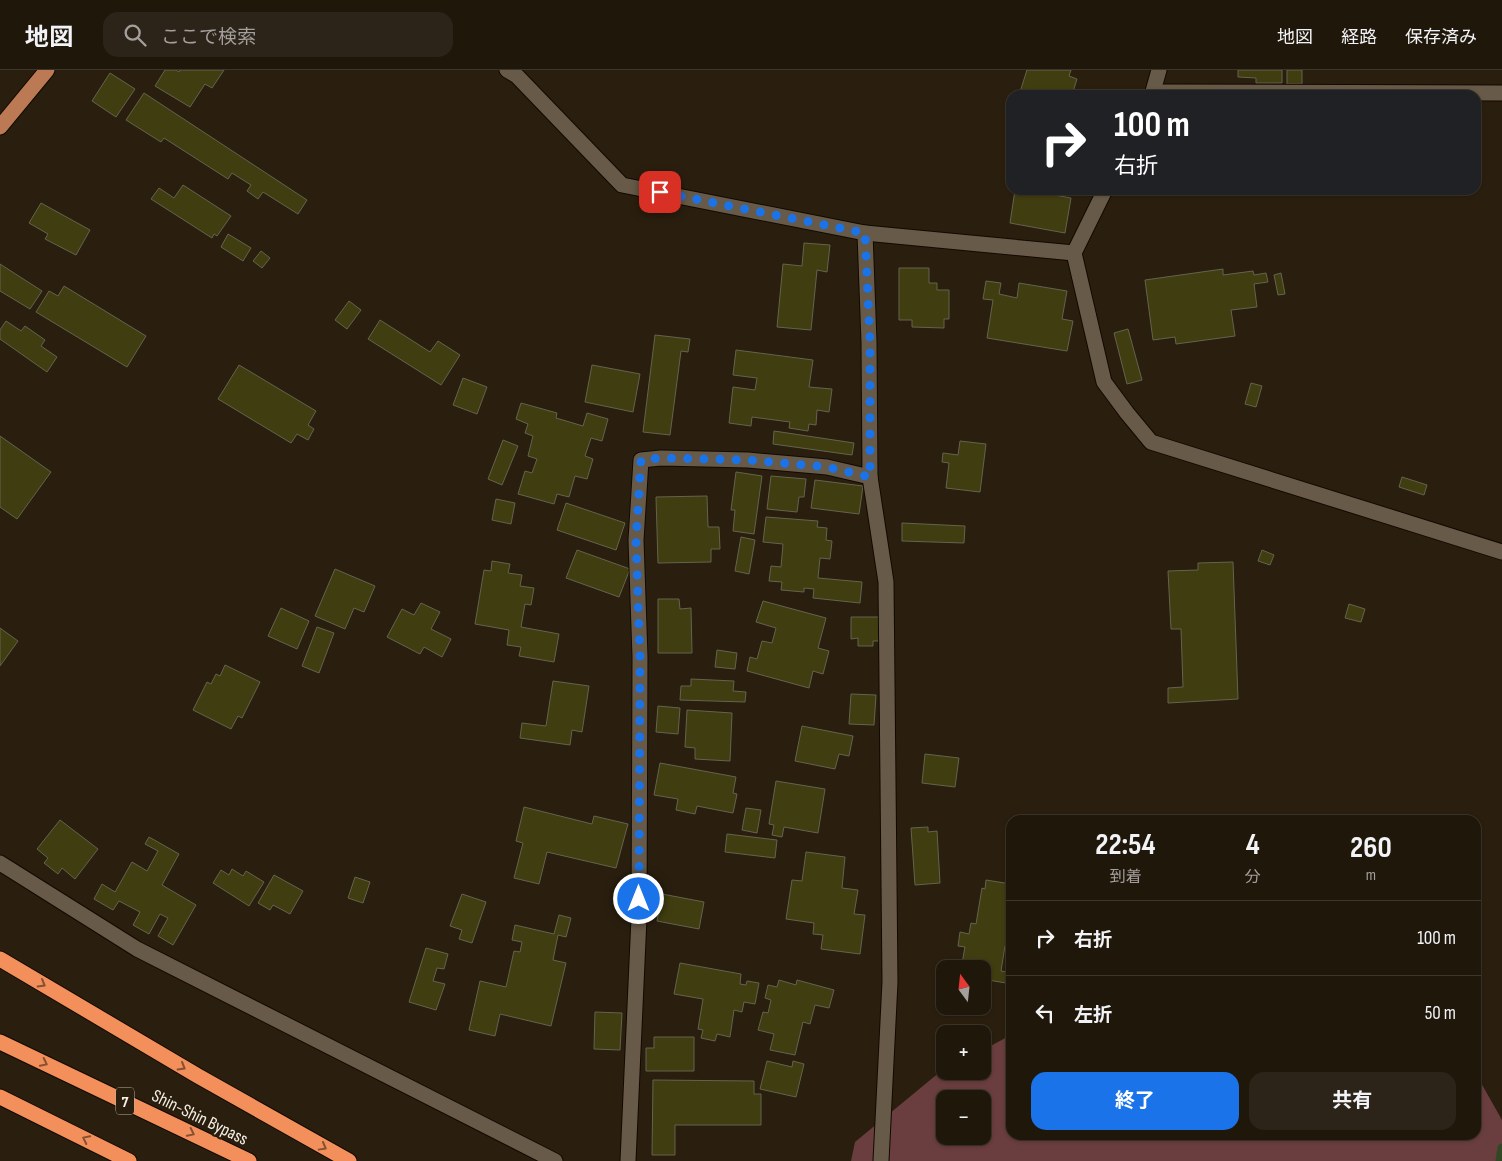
<!DOCTYPE html>
<html lang="ja">
<meta charset="utf-8">
<style>
:root{--surface:#20170b;--page:#2d2419;--text:#f1f3f6;--muted:#a29f9d;--line:#3d362c;--accent:#1a73e8}
body{margin:0;font-family:"Sofia Sans Condensed","Noto Sans JP",sans-serif;background:var(--page);color:var(--text);height:100vh;display:flex;flex-direction:column;font-size:19px;white-space:nowrap}
*{box-sizing:border-box;margin:0}
p{font-size:16px;color:var(--muted)}
.icon{flex:none;width:28px;height:28px;fill:none;stroke:currentColor;stroke-width:2;stroke-linecap:round;stroke-linejoin:round}
.map{position:relative;flex:1;overflow:hidden}
.side{position:absolute;left:1006px;top:745px;width:475px;height:325px;display:flex;flex-direction:column;background:var(--surface);border-radius:15px;box-shadow:0 1px 4px #0004,0 0 0 1px var(--line)}
.side>*{flex:none}
.top-card{position:absolute;left:1006px;top:20px;width:475px;height:105px;border-radius:15px;box-shadow:0 1px 4px #0004,0 0 0 1px var(--line);background:#202124;color:#fff;overflow:hidden}
.needle{width:32px;rotate:345deg}
.tools{position:absolute;left:936px;top:890px;display:grid;gap:10px}
.tools a{display:grid;place-items:center;width:55px;height:55px;border-radius:10px;background:var(--surface);box-shadow:0 1px 4px #0004,0 0 0 1px var(--line);font-size:25px}
.pin{position:absolute;display:grid;place-items:center;width:42px;height:42px;color:#fff;margin:-21px;border-radius:10px;box-shadow:0 2px 8px #0006}
.me{position:absolute;width:55px;margin:-28px;rotate:0deg;stroke-linejoin:round;filter:drop-shadow(0 0 4px #0008)}
.turn{display:flex;align-items:center;gap:18px;height:105px;padding:0 25px;font-size:22px}
.turn .icon{width:65px;height:65px;stroke-width:2.5}
.turn b{display:block;font-size:35px;line-height:42px}
.eta{display:flex;justify-content:space-evenly;align-items:center;height:85px;text-align:center}
.eta b{font-size:30px;font-weight:700;line-height:35px}
.action{display:flex;gap:10px;margin-top:auto;padding:10px 25px}
.action a{flex:1;height:58px;border-radius:15px;background:var(--accent);color:#fff;font-size:20px;font-weight:700;line-height:58px;text-align:center}
.action a+a{background:var(--page);color:var(--text)}
ul{padding:0;list-style:none}
li{display:flex;align-items:center;gap:15px;height:75px;padding:0 25px;border-top:1px solid var(--line)}
li div{flex:1}
li b{display:block;font-size:19px}
li em{font-style:normal}
header{display:flex;align-items:center;gap:30px;box-sizing:border-box;height:70px;padding:0 25px;background:var(--surface);border-bottom:1px solid var(--line)}
header strong{font-size:24px}
nav{display:flex;gap:28px;margin-inline-start:auto;font-size:18px}
.search{width:350px;height:45px;background:var(--page);display:flex;align-items:center;gap:12px;box-sizing:border-box;padding:0 18px;border-radius:15px;color:var(--muted);font-size:19px}
.map>svg:first-child{display:block}
</style>
<header>
<strong>地図</strong>
<div class="search"><svg class="icon" aria-label="search" viewBox="0 0 24 24"><circle cx="10" cy="10" r="6"/><path d="M15 15l6 6"/></svg>ここで検索</div>
<nav><a>地図</a><a>経路</a><a>保存済み</a></nav>
</header>
<div class="map">
<svg width="1502" height="1091" viewBox="0 0 1502 1091">
<rect width="100%" height="100%" fill="#2a1f0f"/>
<!-- forest -->
<path fill="#6a3d3e" fill-rule="evenodd" d="M1011,965V1065H1476V1004L1502,1050V1091H851L855,1072L935,1006L945,1000L982,1001L983,980ZM945,1029H982V1066H945Z"/>
<g fill="none" stroke-linecap="round" stroke-linejoin="round">
<!-- stream -->
<path stroke="#324825" stroke-width="9" d="M1500,1091L1502,1078"/>
</g>
<!-- building -->
<g fill="#403d10" stroke="#64634e">
<path d="M165,0H176L179,2L180,0H224L212,18L205,14L190,37L155,16Z"/>
<path d="M1027,0H1071L1069,6L1077,9L1072,25L1065,24L1064,25H1019Z"/>
<path d="M1238,0H1282V13H1256V8L1238,7Z"/>
<rect x="1287" y="0" width="15" height="14"/>
<path d="M110,3L135,19L116,47L92,31Z"/>
<path d="M144,23L307,130L298,144L263,122L258,129L247,121L251,115L232,103L228,109L164,68L161,72L126,50Z"/>
<path d="M183,115L231,146L217,166L214,164L212,168L151,129L159,118L174,128Z"/>
<path d="M1015,120H1027L1071,128L1065,163L1010,153Z"/>
<path d="M41,133L90,160L76,185L45,169L48,164L29,153Z"/>
<path d="M228,164L251,178L243,191L221,177Z"/>
<path d="M804,173L830,175L827,202L817,200L811,260L777,257L783,194L802,196Z"/>
<path d="M261,181L270,188L262,198L253,191Z"/>
<path d="M0,194L42,221L30,239L0,221Z"/>
<path d="M899,198H929V213H937V220H949V249H944V258L912,257V250H899Z"/>
<path d="M1223,199V205L1253,201L1254,205L1266,203L1268,212L1254,214L1257,237L1231,240L1235,266L1176,274L1175,267L1153,270L1145,210Z"/>
<path d="M1281,203L1285,224L1278,225L1274,205Z"/>
<path d="M986,211L1001,213L999,224L1017,228L1019,213L1067,221L1062,249L1073,251L1067,281L987,268L993,230L983,229Z"/>
<path d="M64,216L146,266L127,297L36,242L49,221L58,226Z"/>
<path d="M349,231L361,240L347,259L335,250Z"/>
<path d="M380,250L430,282L438,271L460,285L441,315L368,269Z"/>
<path d="M6,251L21,261L25,256L45,270L41,276L57,287L47,302L0,269V260Z"/>
<path d="M1128,259L1142,310L1127,314L1114,263Z"/>
<path d="M655,265L690,269L688,282L681,281L670,365L643,362Z"/>
<path d="M736,280L813,290L809,317L832,319L829,342L817,340L816,355L809,354L808,361L789,358L790,352L752,347L751,356L729,353L733,317L755,320L757,308L733,305Z"/>
<path d="M239,295L316,341L308,355L314,359L308,370L297,364L291,373L218,329Z"/>
<path d="M592,295L640,304L633,342L585,332Z"/>
<path d="M463,308L487,317L477,344L453,335Z"/>
<path d="M1251,313L1262,316L1256,337L1245,334Z"/>
<path d="M521,333L557,343L556,348L583,356L587,343L608,349L602,371L591,368L585,386L593,389L587,409L575,406L569,427L557,424L554,434L518,424L525,401L532,403L537,389L528,386L533,366L525,363L528,354L516,349Z"/>
<path d="M774,361L854,373L852,385L773,374Z"/>
<path d="M0,366L51,402L17,449L0,437Z"/>
<path d="M503,370L518,376L502,415L488,409Z"/>
<path d="M960,371L986,374L980,422L946,418L949,393L942,392L943,383L958,385Z"/>
<path d="M736,402L762,406L754,464L733,461L735,440H731Z"/>
<path d="M771,406L806,409L804,427H799L797,442L767,439Z"/>
<path d="M1402,407L1427,415L1424,425L1399,417Z"/>
<path d="M815,410L863,416L859,444L811,438Z"/>
<path d="M707,426L708,457H719L720,479H711V492L658,493L656,427Z"/>
<path d="M496,429L515,433L511,454L492,450Z"/>
<path d="M566,433L625,453L616,480L557,460Z"/>
<path d="M766,447L818,451L817,457L827,458L826,470L832,471L830,489L820,488L818,508L862,512L860,533L813,528L814,519L804,518V522L781,520L782,512L769,511L771,496L781,497L783,474L763,472Z"/>
<path d="M902,453L965,456L964,473L902,471Z"/>
<path d="M741,467L755,470L749,504L735,501Z"/>
<path d="M577,480L630,499L619,527L566,508Z"/>
<path d="M1262,480L1274,485L1270,495L1258,491Z"/>
<path d="M492,491L510,494L508,503L522,505L520,516L534,518L531,535L525,534L521,557L559,564L554,592L519,586L521,577L507,575L509,560L475,554L484,500L491,501Z"/>
<path d="M1233,492L1238,629L1168,633V618L1183,617L1181,559H1171L1168,501L1198,500V493Z"/>
<path d="M335,499L375,516L364,542L354,538L345,559L315,546Z"/>
<path d="M658,529H679L680,539L691,538L692,583H658Z"/>
<path d="M763,531L826,548L818,578L829,581L823,604L813,601L809,618L747,601L750,587L757,589L762,571L772,573L776,558L756,552Z"/>
<path d="M421,533L440,542L431,559L451,569L442,587L424,577L420,584L387,567L402,539L414,545Z"/>
<path d="M1349,534L1365,539L1361,552L1345,548Z"/>
<path d="M281,538L309,551L297,579L268,566Z"/>
<path d="M851,547H879V571H873V576H858V568L851,569Z"/>
<path d="M317,557L334,563L319,603L302,596Z"/>
<path d="M0,558L18,571L0,596Z"/>
<path d="M717,580L737,583L735,599L715,597Z"/>
<path d="M225,595L260,612L242,648L238,646L231,659L193,640L207,612L211,614L216,604L220,606Z"/>
<path d="M691,609L734,611L733,621L746,622L745,632L680,630L681,616H691Z"/>
<path d="M553,611L589,616L582,662L572,660L570,675L520,668L522,653L546,656Z"/>
<path d="M851,624L876,625L874,655L849,654Z"/>
<path d="M658,636L680,638L678,664L656,662Z"/>
<path d="M687,640L732,643L730,691L695,689V678L685,677Z"/>
<path d="M802,656L853,666L849,686L839,684L835,699L795,691Z"/>
<path d="M925,684L959,688L955,717L922,713Z"/>
<path d="M660,693L736,707L733,723L737,724L733,743L697,736L695,744L676,740L678,729L654,725Z"/>
<path d="M776,711L825,719L818,763L784,757L782,767L772,765L774,755L769,754Z"/>
<path d="M524,737L592,754L594,746L628,754L616,798L547,782L539,814L514,808L523,773L516,771Z"/>
<path d="M746,738L761,740L757,763L742,760Z"/>
<path d="M60,750L98,779L75,809L62,798L58,804L44,793L48,788L37,779Z"/>
<path d="M928,757V762L937,761L940,813L915,815L911,758Z"/>
<path d="M727,764L777,770L775,788L725,782Z"/>
<path d="M149,767L179,784L162,815L196,835L173,875L158,866L168,848L160,844L149,864L133,855L140,842L119,831L113,840L94,829L102,814L115,822L132,792L147,801L158,781L145,774Z"/>
<path d="M806,782L845,787L842,818L858,820L854,844L865,845L860,884L821,879L823,865L813,864L814,853L786,849L792,810L802,811Z"/>
<path d="M232,799L243,806L246,801L264,812L249,836L213,813L221,800L229,805Z"/>
<path d="M274,805L303,821L290,844L273,835L270,840L258,833Z"/>
<path d="M355,807L370,812L363,833L348,828Z"/>
<path d="M986,810L1011,814V877L1005,876L1001,901L1007,902L1006,913L982,909V899H961L965,877L958,876L960,862L969,864L971,853L976,854L982,818L985,819Z"/>
<path d="M462,824L486,832L472,873L459,869L462,860L450,856Z"/>
<path d="M662,824L704,832L699,859L657,851Z"/>
<path d="M559,845L571,848L566,867L558,865L553,890L566,893L551,956L500,944L495,966L469,960L480,911L506,917L514,881L520,882L522,872L512,870L515,855L554,864Z"/>
<path d="M426,878L448,884L444,899L437,898L433,911L445,914L436,940L409,932Z"/>
<path d="M680,893L741,904L740,914L746,915L747,911L759,913L755,934L744,932L742,942L734,940L730,967L717,964L715,971L701,968L703,960L698,959L703,929L674,924Z"/>
<path d="M779,910L796,915L797,910L834,920L829,938L815,935L810,954L803,952L795,985L770,980L774,964L758,960L763,942L768,943L771,930L765,928L768,915L777,917Z"/>
<path d="M595,942L622,943L620,980L594,979Z"/>
<path d="M654,967H694V1001H646V978H654Z"/>
<path d="M767,991L792,997L793,991L804,994L796,1027L760,1019Z"/>
<path d="M653,1010L754,1011V1024H761V1055H675V1085H652Z"/>
</g>
<g fill="none" stroke-linecap="round" stroke-linejoin="round">
<defs>
<g id="minor">
<path d="M507,0L517,6L622,115L865,163L1074,183"/>
<path d="M1153,22L1502,23"/>
<path d="M1152,25L1159,0"/>
<path d="M1105,120L1074,183L1104,312L1127,343L1151,372L1502,482"/>
<path d="M865,163L869,272L870,407L886,512L890,912L881,1091"/>
<path d="M0,793L137,879L555,1091"/>
<path d="M628,1091L639,848L640,587L636,470L641,390L661,388L748,390L827,397L870,407"/>
</g>
<path id="major" d="M0,57L47,0"/>
<g id="highway">
<path d="M0,889L198,1006L349,1091"/>
<path d="M0,972L249,1091"/>
<path d="M0,1027L129,1091"/>
</g>
</defs>
<!-- minor casing -->
<use href="#minor" stroke="#120900" stroke-width="17"/>
<!-- major casing -->
<use href="#major" stroke="#120900" stroke-width="17"/>
<!-- highway casing -->
<use href="#highway" stroke="#120900" stroke-width="17"/>
<!-- minor -->
<use href="#minor" stroke="#675a48" stroke-width="15"/>
<!-- major -->
<use href="#major" stroke="#bb7a53" stroke-width="15"/>
<!-- highway -->
<use href="#highway" stroke="#f38f5b" stroke-width="15"/>
</g>
<!-- one-way arrows -->
<defs><path id="oneway-chevron" d="M-2-3.5L2.5 0L-2 3.5" fill="none" stroke-width="1.6" stroke-linecap="round" stroke-linejoin="round" transform="scale(1.25)"/></defs>
<g stroke="#845131">
<use href="#oneway-chevron" transform="translate(42 914) rotate(30)"/>
<use href="#oneway-chevron" transform="translate(44 993) rotate(26)"/>
<use href="#oneway-chevron" transform="translate(182 997) rotate(30)"/>
<use href="#oneway-chevron" transform="translate(191 1063) rotate(26)"/>
<use href="#oneway-chevron" transform="translate(86 1069) rotate(-154)"/>
<use href="#oneway-chevron" transform="translate(323 1077) rotate(29)"/>
</g>
<g fill="none" stroke-linecap="round" stroke-linejoin="round">
<!-- route -->
<path stroke="#1a73e8" stroke-width="9" stroke-dasharray="0 16.2" d="M639,829L640,587L636,470L641,390L661,388L748,390L827,397L870,407V272L865,163L660,122"/>
</g>
<g text-anchor="middle" stroke-width="4.5" stroke-linejoin="round" paint-order="stroke">
<!-- shield labels -->
<rect fill="#2a1f0f" stroke="#bab1a5" stroke-width="1" x="116" y="1017.5" width="18" height="27" rx="4"/>
<g font-size="16" font-weight="bold" fill="#f7efe5">
<text x="125" y="1037">7</text>
</g>
<!-- street labels -->
<g font-size="18" fill="#f7efe5" stroke="#2a1f0f">
<text transform="translate(200 1047) rotate(26)" y="6">Shin-Shin Bypass</text>
</g>
</g>
</svg>
<div class="tools">
<a><svg class="needle" viewBox="-14 -14 28 28"><path d="M0-13l5 13h-10z" fill="#e53935"/><path d="M0 13l5-13h-10z" fill="#a29f9d"/></svg></a>
<a>+</a>
<a>−</a>
</div>
<div class="pin" style="left:660px;top:122px;background:#d93025"><svg class="icon" aria-label="arrive" viewBox="0 0 24 24"><path d="M6 21V4h12l-3 4 3 4H6"/></svg></div>
<svg class="me" style="left:639px;top:829px" viewBox="-20 -20 40 40"><circle r="17" fill="#1a73e8" stroke="#fff" stroke-width="3"/><path d="M0-11L8 9 0 5-8 9z" fill="#fff"/></svg>
<div class="top-card">
<div class="turn"><svg class="icon" aria-label="right" viewBox="0 0 24 24"><path d="M7 20v-9h11M14 6l5 5-5 5"/></svg><div><b>100 m</b>右折</div></div>
</div>
<section class="side">
<div class="eta">
<div><b>22:54</b><p>到着</p></div>
<div><b>4</b><p>分</p></div>
<div><b>260</b><p>m</p></div>
</div>
<ul>
<li><svg class="icon" aria-label="right" viewBox="0 0 24 24"><path d="M7 20v-9h11M14 6l5 5-5 5"/></svg><div><b>右折</b></div><em>100 m</em></li>
<li><svg class="icon" aria-label="left" viewBox="0 0 24 24"><path d="M17 20v-9H6M10 6l-5 5 5 5"/></svg><div><b>左折</b></div><em>50 m</em></li>
</ul>
<div class="action"><a>終了</a><a>共有</a></div>
</section>
</div>
